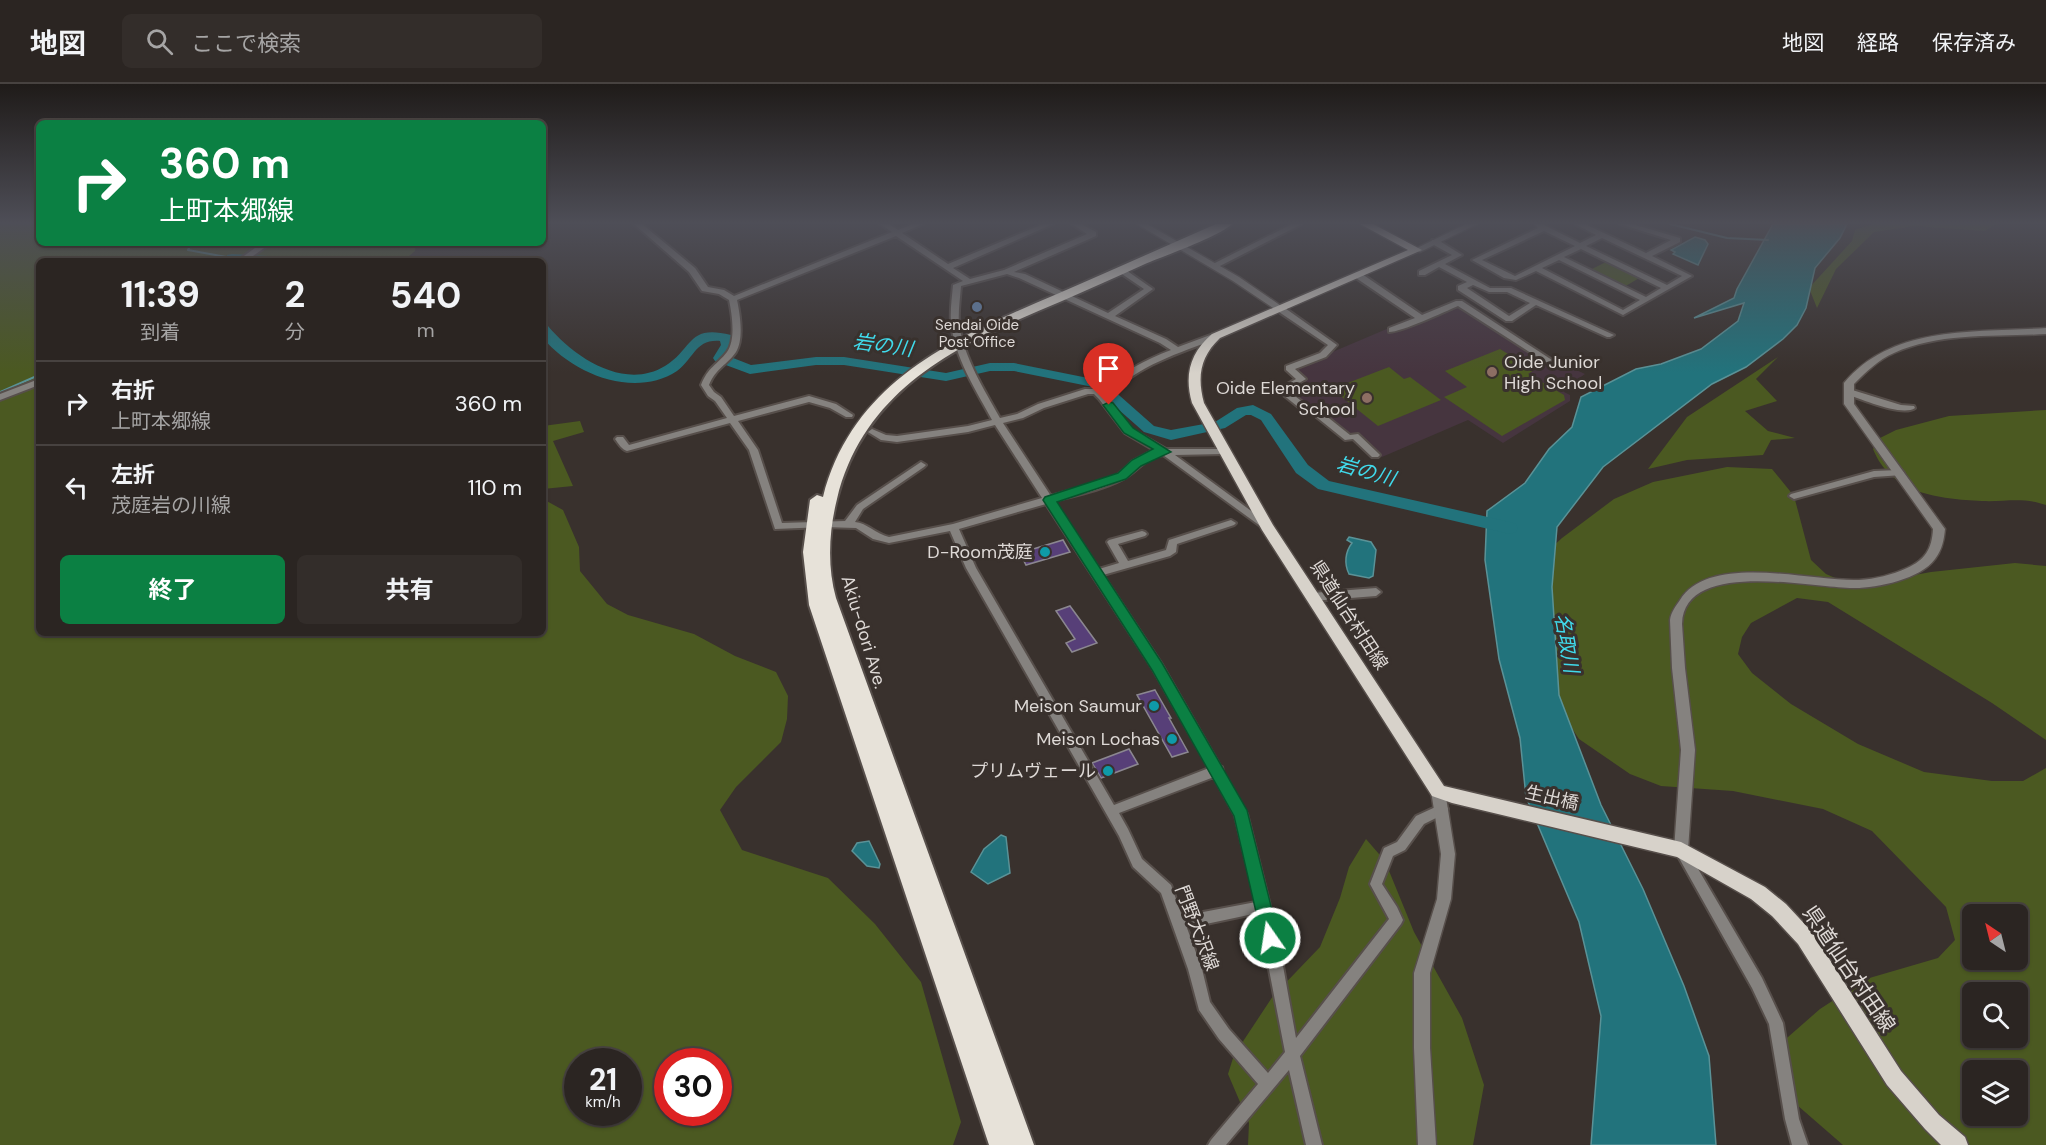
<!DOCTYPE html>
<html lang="ja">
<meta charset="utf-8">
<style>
:root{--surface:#2b2522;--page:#332d2a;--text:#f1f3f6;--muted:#a6a5a5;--line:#474240;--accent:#0b8043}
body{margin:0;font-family:"DM Sans","Noto Sans JP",sans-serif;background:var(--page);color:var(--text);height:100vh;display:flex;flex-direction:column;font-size:22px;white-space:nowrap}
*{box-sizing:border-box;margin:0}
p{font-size:20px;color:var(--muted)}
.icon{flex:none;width:33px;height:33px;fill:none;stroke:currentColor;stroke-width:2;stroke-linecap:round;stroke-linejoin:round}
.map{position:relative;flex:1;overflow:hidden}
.drawer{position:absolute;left:36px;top:174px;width:510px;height:378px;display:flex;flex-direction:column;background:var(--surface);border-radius:9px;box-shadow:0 2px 4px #0004,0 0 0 2px var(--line)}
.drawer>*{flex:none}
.hud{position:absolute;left:36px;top:36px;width:510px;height:126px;border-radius:9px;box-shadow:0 2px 4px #0004,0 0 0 2px var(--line);background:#0b8043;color:#fff;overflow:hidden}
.needle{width:39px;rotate:325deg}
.buttons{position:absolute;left:1962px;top:820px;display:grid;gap:12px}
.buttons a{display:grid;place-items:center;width:66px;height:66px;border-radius:9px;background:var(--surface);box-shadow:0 2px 4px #0004,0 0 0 2px var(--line);font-size:30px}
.speed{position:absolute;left:564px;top:964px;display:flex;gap:12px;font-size:30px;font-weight:700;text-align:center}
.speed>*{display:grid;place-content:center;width:78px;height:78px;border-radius:50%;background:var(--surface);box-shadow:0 2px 4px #0004,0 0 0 2px var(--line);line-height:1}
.speed small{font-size:15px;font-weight:400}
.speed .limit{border:9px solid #d22;background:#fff;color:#111}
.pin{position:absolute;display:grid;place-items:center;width:51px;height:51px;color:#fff;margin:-62px -26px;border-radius:50% 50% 50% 0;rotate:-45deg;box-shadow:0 0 6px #0007}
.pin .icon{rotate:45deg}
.me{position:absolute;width:66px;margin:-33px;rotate:347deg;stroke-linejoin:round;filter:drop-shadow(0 0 4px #0008)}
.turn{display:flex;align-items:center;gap:21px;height:126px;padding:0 24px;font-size:27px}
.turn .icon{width:78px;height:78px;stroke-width:2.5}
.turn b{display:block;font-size:42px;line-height:51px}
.eta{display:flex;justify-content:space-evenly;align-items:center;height:102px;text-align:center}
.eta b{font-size:36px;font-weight:700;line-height:42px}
.button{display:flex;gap:12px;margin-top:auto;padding:12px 24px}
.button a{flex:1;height:69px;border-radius:9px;background:var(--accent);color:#fff;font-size:24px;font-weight:700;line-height:69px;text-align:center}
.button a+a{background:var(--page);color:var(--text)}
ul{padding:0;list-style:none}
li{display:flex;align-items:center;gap:18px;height:84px;padding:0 24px;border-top:2px solid var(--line)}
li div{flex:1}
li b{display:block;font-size:22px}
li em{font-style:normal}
header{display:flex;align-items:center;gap:36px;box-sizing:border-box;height:84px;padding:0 30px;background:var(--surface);border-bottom:2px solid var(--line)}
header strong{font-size:28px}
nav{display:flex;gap:33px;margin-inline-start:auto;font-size:21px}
.search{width:420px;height:54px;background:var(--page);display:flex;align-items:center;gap:15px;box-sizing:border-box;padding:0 21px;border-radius:9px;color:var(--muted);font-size:22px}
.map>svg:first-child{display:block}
</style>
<header>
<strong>地図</strong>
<div class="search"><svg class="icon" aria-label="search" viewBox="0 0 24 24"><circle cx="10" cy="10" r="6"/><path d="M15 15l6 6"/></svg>ここで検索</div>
<nav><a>地図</a><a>経路</a><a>保存済み</a></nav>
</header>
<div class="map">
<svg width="2046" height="1061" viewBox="0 0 2046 1061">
<rect width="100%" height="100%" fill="#39312d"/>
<!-- education -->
<path fill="#46353f" d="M1458,221L1547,277H1557L1585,290L1565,304L1564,308L1570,311V317L1503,359L1468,336L1382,373L1357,351L1348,352L1284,307L1307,296L1296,287L1297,283L1389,244L1395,248Z"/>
<!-- green -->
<g fill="#4b5921" fill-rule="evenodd">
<path d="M0,140H39V159H416L415,167L403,177H39V549H543V415L563,426L579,463L580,487L607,520L628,531L694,550L735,572L776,588L788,612L787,635L781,658L736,703L720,726L742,766L828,794L875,840L921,898L961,1038L953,1061H0ZM578,978H628V1029H578ZM668,978H718V1029H668Z"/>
<path d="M1872,140H2001L1994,141L1985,147L1914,142L1874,148L1836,185L1817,224L1809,204L1852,157L1855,146Z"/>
<path d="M1608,177L1641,193L1624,203L1590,186Z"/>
<path d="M1500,265L1534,286L1528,290L1564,311L1565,316L1502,352L1444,313L1467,303L1445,287Z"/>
<path d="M1778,273L1756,295L1777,317L1745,327L1768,347L1795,354L1771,356L1763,371L1687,376L1648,385L1687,333Z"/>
<path d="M1389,283L1404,295L1410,293L1441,316L1378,342L1332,305Z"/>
<path d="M2046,326V421C2024,413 2005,418 1982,417C1939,415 1891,410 1873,365L1878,355L1896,346L1949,332Z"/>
<path d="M580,337L584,348L553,357L573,402L543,405V342Z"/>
<path d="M1727,383L1772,385L1794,412L1811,476L1826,490L1854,502L1931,488L2015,479L2046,482V656L1992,619L1828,518L1797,514L1751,539L1742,553L1738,570L1752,589L1791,620L1858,660L1924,688L1992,697H2023L2046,684V1061H1843L1797,1021L1776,990L1780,960L1820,925L1866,895L1938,874L1955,856L1946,823L1872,747L1823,725L1733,707L1661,702L1630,690L1579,655L1550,611L1527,486L1562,454L1614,415L1653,398ZM1972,831H2018V876H1972ZM1972,909H2018V954H1972ZM1972,987H2018V1032H1972Z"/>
<path d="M1366,755L1385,777L1414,848L1462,934L1484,1001L1473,1061H1248L1249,1039L1228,990L1234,971L1273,912L1320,863L1340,814L1349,783Z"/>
</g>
<!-- water -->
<g fill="#22737c" stroke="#5a9297" stroke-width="1.5">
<path d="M1773,140H1847L1840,154L1815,184L1806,224L1797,241L1783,255L1746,283L1712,300L1603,383L1557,443L1552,503L1559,611L1601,721L1643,805L1684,902L1709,972L1716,1061H1591L1601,932L1579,838L1526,713L1520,654L1499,575L1485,476L1487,427L1525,399L1549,365L1572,343L1581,313L1636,285L1661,280L1701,265L1738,237L1744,219L1694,234L1734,214L1737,205Z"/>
<path d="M1695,153L1705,156L1708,160L1698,181L1673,170L1675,168L1671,166Z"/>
<path d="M1349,453L1371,458L1376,466L1373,492L1369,494L1349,490C1344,480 1345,468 1352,459L1347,456Z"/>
<path d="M1001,751L1006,753L1010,789L988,800L971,788L984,765Z"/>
<path d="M869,757L880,780L879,784L867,782L852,767L857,759Z"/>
</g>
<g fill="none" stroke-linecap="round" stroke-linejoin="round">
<!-- stream -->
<g stroke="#5a9297" stroke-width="2">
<path d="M1670,140L1727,154L1768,156"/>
<path d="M203,159L190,162L188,166L232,174"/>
<path d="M0,308L39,291"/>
</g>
<!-- river -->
<g fill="#22737c" fill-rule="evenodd">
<path d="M232,170L287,173L293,177H227L226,174L227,171Z"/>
<path d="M305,173H343L349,177H299Z"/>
<path d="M543,241L548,242C574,273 624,307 665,282C694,264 687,240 731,251L735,261L728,272L751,281L816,273H844L946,289L990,279H1014L1103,297L1154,342L1171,346L1215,338L1237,324L1253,321L1271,330L1308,381L1329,397L1510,438L1516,440L1518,444L1516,448L1510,450L1318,405L1296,389L1261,336L1251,331H1246L1225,344L1171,356L1144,348L1093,303L1014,287H990L946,297L844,281H816L750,290L715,277L713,274L721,261L720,257C695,255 694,275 677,287C634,315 573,290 543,254Z"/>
</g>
</g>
<!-- building -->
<g fill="#573f78" stroke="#8b8790" stroke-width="1.5">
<path d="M1063,456L1070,468L1026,481L1020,469Z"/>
<path d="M1070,522L1097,559L1072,568L1066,559L1075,555L1056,527Z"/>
<path d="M1155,606L1171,634H1169L1188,668L1172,673L1137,611Z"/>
<path d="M1129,665L1138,680L1101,694L1092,679Z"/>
</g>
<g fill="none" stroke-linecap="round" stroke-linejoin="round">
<defs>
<g id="minor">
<path d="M634,140H642L695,184L708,203L724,206L734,212L892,148L880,140H889L898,146L913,140H923L902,149L948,180L1043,140H1053L953,184L970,195L1004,186L1087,150L1072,140H1081L1096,148V152L1014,188L1025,190L1108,229L1144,205L1116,186L1123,184L1153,205L1115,232L1166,255L1178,263L1213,250H1219V254C1179,269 1138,281 1107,313L1131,345L1166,365H1227L1229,367L1227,369L1224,370L1175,371L1269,440L1271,442L1269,444H1263L1163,371C1146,372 1137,388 1123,395C1102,406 1077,411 1054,417L1099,485L1119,479L1107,458L1109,456L1142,447L1145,448L1147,450L1145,452L1118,460L1128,477L1166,466L1169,456L1231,436L1236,439L1234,441L1177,460L1176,468L1170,472L1103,491L1161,579L1220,682L1222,683L1223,688L1247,730L1278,854L1296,954L1389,835L1370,800L1384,764L1397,758L1416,732L1442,720L1446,721L1448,725L1446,729L1424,740L1405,766L1393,772L1382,800L1397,823L1403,836L1401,840L1300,972L1322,1061H1306L1289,986L1226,1061H1208L1211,1056L1258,1000L1219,955L1199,926L1188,885L1161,809L1133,783L1119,752L966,484L950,447L889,459L873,455L856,444L824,443L775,445L749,366L730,339L627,367C622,366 618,359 615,355L617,353H623L629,361L727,334L715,317L708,312L701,301C708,283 717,281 727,268C736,256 732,230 729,216L719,210L702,207L689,188ZM896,152L963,197L953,201C952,213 950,226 951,238C954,273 976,306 992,336L968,342L897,352L886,351L872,345L868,348L881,356L897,358L968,348L995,341L1042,414L953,440L889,453C876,450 867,439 855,438L863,425L924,383L926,381L921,378L857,421L845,437L782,439L758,366L738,337L809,318L830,324L846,333H852L853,331L836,320L809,312L734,332L721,313L714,308L709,301C716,284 727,281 736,268C744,255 740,230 737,216ZM1007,190L1019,194L1160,259L1171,266C1145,276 1121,288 1102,308L1097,305H1085L1038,320L1017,330L1000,334C984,305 964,274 959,240C958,228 960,215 961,202ZM1088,310H1094L1099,315L1125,349L1154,366L1133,377L1119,390L1100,398L1051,412L1003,339L1023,334L1044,324ZM1046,420L1153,585L1209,684L1114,721L976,484L959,445ZM1214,693L1235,731L1256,818L1182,832L1171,801L1142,775L1128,745L1119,729ZM1258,829L1285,968L1268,989L1229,945L1210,918L1202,885L1187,844Z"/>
<path d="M1292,140H1302L1216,184L1209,182Z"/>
<path d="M1535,140H1542L1580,159L1596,151L1575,140H1585L1646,169L1671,156L1620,140H1632L1680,154V158L1652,172L1692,192L1623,231L1536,187L1516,196L1504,194L1472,176L1538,144ZM1544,147L1575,162L1515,192L1482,176ZM1602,154L1682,192L1667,201L1586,162ZM1581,165L1661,204L1646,213L1564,173ZM1559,176L1640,216L1623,226L1542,184Z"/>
<path d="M1432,156H1438L1462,171L1445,180L1490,204H1511L1614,251L1610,253H1607L1536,221L1512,237H1506L1458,206V202L1467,198L1439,183L1425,191H1419V187L1452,171L1432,160ZM1473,201L1489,208H1507L1530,219L1509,232L1467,204Z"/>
<path d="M262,159H271L246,177H237Z"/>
<path d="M271,159H394L390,161H275Z"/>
<path d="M1356,190H1362L1422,231L1456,217H1462L1552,276L1548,278H1545L1458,222C1444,228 1402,248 1389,248V244L1415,234L1356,194Z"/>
<path d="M1276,222H1282L1337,261L1326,273L1295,285L1306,295L1287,306L1308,322L1315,323L1350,351L1358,350L1378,369L1380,371L1378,373H1372L1353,355L1345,356L1309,327L1302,326L1277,306L1296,295L1286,286V282L1320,269L1328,261L1276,226Z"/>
<path d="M39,295V301L0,316V310Z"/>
<path d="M1849,305L1901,321L1914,322L1915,324C1902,333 1861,315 1846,310L1845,308Z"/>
<path d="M1899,386L1902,387L1904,389L1902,391L1874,393L1794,415L1789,412L1791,410L1874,387Z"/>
<path d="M1376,504L1381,508L1376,512L1312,517L1307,513L1312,509Z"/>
<path d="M1683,764L1687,766L1762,894L1783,939L1799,1035L1808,1061H1792L1785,1035L1769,940L1752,904L1679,774L1677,770L1679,766Z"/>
</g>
<g id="tertiary">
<path d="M1137,140H1147L1239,193L1284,224L1282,226H1276L1233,197Z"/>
<path d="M1466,140H1477L1420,168L1413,166Z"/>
<path d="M2046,244V250C1997,253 1940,248 1894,269C1878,276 1866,288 1854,300V320L1945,445C1944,456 1942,466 1935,475C1921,495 1877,504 1855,504C1815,505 1684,473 1682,540L1685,584L1695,666L1688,766L1686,770L1681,772L1676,770L1674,766L1681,666L1672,584L1670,536C1671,528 1676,522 1680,516C1710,468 1812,498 1859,496C1875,495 1892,491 1907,484C1925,476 1932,465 1933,445L1844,320V299C1893,240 1977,249 2046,244Z"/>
<path d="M1438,701L1443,703L1445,707L1455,770L1451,815L1430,889V964L1436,1061H1418L1414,964V889L1437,815L1441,770L1431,707L1433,703Z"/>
</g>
<path id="primary" d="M1360,140H1373L1422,166L1220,254C1200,273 1197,293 1204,319L1273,441L1444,702L1681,758L1765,803L1786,820L1812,848L1901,987L1939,1031L1965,1053L1968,1061H1941L1925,1045L1887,1001L1798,860L1772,832L1751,815L1677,773L1452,719L1432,712L1262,446L1192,319C1184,291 1190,269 1212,250L1408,166Z"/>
<path id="trunk" d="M1216,140H1232C1220,152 1164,172 1145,180C1118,192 1090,205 1062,217C964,258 865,301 837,415C829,447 827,482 836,514L1034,1061H989L809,521L803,468L810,416L817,411L823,413C853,296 956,253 1057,210C1111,187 1163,163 1216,140Z"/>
</defs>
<!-- minor casing -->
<use href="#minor" stroke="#574f4b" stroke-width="4"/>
<!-- tertiary casing -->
<use href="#tertiary" stroke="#574f4b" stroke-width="3"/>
<!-- primary casing -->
<use href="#primary" stroke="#574f4b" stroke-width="3"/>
<!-- trunk casing -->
<use href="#trunk" stroke="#574f4b" stroke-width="4"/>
<!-- minor -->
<use href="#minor" fill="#85827f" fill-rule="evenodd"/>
<!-- tertiary -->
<use href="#tertiary" fill="#85827f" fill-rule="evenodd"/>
<!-- primary -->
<use href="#primary" fill="#d7d2ca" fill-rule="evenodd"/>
<!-- trunk -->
<use href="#trunk" fill="#e7e2d9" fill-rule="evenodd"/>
</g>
<!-- sky -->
<linearGradient id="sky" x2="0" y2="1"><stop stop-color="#1f1b19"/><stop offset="0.48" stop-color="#4e4e57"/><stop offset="1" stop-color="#4e4e57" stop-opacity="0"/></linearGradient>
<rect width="2046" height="289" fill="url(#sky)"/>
<!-- route -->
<path fill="#0b8043" stroke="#07532c" stroke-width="1.5" d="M1109,318L1113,319L1133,344L1171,368L1141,382L1126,395L1057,418L1162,579L1247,726L1279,854L1277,860L1270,862L1264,860L1262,854L1234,732L1152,586L1043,416L1045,413L1118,389L1132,376L1153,365L1124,349L1103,321Z"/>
<!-- markers -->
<circle fill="#5c6f8a" stroke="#39312d" stroke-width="2" cx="977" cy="223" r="6"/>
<g fill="#8d6e63" stroke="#39312d" stroke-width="2">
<circle cx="1492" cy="288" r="6"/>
<circle cx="1367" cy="314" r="6"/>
</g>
<g fill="#0f9aa8" stroke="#39312d" stroke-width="2">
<circle cx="1045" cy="468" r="6"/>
<circle cx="1154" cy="622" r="6"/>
<circle cx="1172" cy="655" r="6"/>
<circle cx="1108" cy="687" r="6"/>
</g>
<g text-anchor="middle" stroke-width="6" stroke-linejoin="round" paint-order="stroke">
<!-- far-poi labels -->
<g font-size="15" fill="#ded9d6" stroke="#39312d">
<text x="977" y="246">Sendai Oide<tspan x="977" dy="17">Post Office</tspan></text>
</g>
<!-- poi labels -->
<g font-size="18" fill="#ded9d6" stroke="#39312d" text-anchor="end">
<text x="1504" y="284" text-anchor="start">Oide Junior<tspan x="1504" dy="21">High School</tspan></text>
<text x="1355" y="310">Oide Elementary<tspan x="1355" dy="21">School</tspan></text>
<text x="1033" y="474">D-Room茂庭</text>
<text x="1142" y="628">Meison Saumur</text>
<text x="1160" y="661">Meison Lochas</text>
<text x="1096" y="693">プリムヴェール</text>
</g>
<!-- street labels -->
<g font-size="18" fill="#ded9d6" stroke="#39312d">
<text transform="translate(1349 531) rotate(57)" y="6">県道仙台村田線</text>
<text transform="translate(864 548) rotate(73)" y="6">Akiu-dori Ave.</text>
<text transform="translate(1552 714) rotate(13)" y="6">生出橋</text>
<text transform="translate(1197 844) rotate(69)" y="6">門野大沢線</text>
</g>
<!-- water labels -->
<g font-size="20" font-style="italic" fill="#40daeb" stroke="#39312d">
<text transform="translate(883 261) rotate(8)" y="7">岩の川</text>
<text transform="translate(1366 387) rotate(16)" y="7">岩の川</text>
<text transform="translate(1567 559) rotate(80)" y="7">名取川</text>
</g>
<!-- near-street labels -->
<g font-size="21" fill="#ded9d6" stroke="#39312d">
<text transform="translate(1849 885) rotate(56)" y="7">県道仙台村田線</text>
</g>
</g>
</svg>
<div class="buttons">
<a><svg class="needle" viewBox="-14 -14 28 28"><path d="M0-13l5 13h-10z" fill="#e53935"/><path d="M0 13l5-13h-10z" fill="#a6a5a5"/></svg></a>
<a><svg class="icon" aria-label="search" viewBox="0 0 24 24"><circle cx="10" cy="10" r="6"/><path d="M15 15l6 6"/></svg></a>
<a><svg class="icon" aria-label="layers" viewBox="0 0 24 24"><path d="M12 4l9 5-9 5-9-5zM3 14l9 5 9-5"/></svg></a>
</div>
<div class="speed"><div>21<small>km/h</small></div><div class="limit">30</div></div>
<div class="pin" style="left:1109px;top:321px;background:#d93025"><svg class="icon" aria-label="arrive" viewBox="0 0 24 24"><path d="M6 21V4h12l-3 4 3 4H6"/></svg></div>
<svg class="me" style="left:1270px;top:854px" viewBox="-20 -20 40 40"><circle r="17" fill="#0b8043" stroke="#fff" stroke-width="3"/><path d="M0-11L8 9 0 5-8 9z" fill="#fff"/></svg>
<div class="hud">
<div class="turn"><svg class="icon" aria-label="right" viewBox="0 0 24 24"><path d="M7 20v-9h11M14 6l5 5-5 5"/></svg><div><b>360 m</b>上町本郷線</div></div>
</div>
<section class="drawer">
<div class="eta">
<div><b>11:39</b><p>到着</p></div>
<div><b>2</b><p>分</p></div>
<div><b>540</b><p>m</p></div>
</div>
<ul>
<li><svg class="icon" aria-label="right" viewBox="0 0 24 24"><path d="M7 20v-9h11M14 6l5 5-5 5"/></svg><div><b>右折</b><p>上町本郷線</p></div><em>360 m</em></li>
<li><svg class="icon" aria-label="left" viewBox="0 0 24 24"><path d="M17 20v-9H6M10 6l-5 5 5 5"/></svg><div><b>左折</b><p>茂庭岩の川線</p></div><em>110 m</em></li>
</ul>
<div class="button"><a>終了</a><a>共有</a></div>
</section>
</div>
